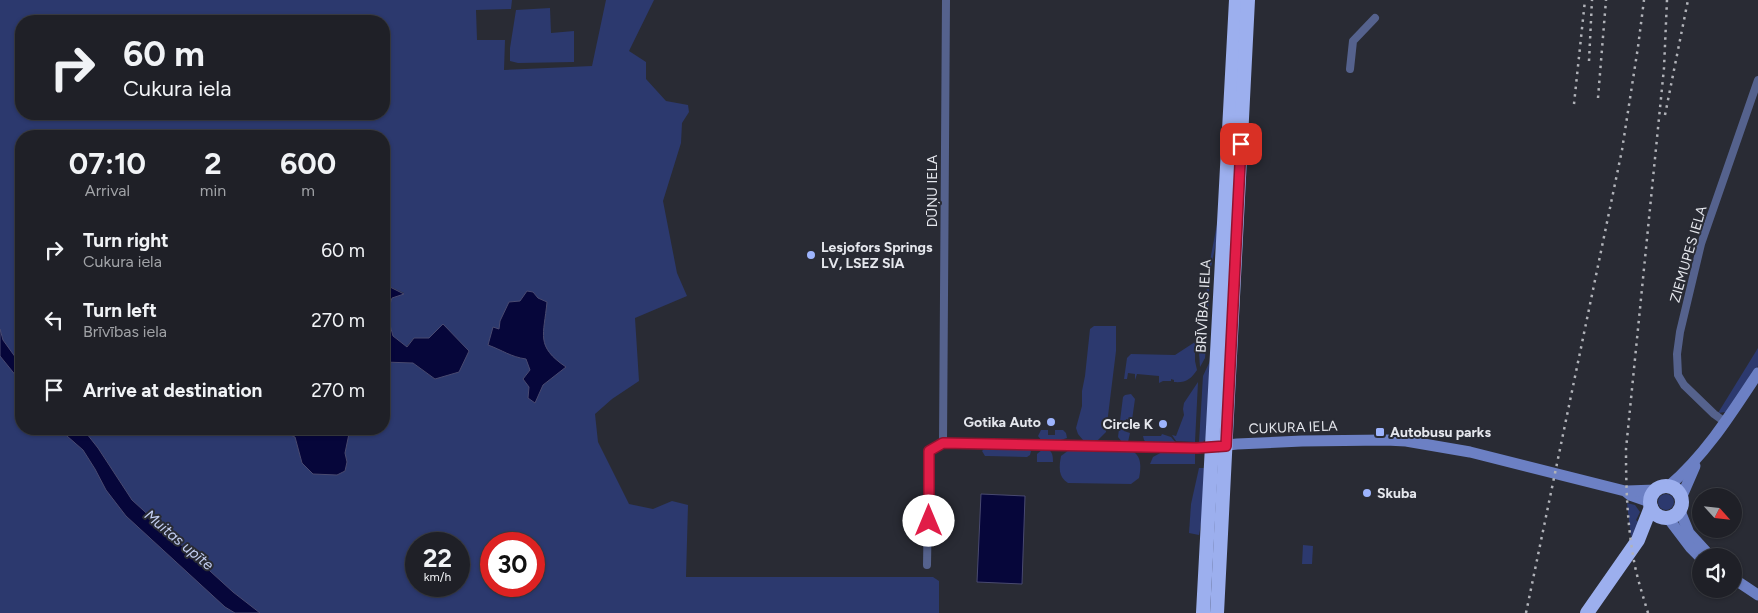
<!DOCTYPE html>
<meta charset="utf-8">
<style>
:root{--surface:#1f2027;--page:#2c2d33;--text:#f1f3f6;--muted:#a1a3a7;--line:#3c3e44}
body{margin:0;font-family:Figtree,sans-serif;background:var(--page);color:var(--text);height:100vh;display:flex;flex-direction:column;font-size:19px;white-space:nowrap}
*{box-sizing:border-box;margin:0}
p{font-size:16px;color:var(--muted)}
.icon{flex:none;width:28px;height:28px;fill:none;stroke:currentColor;stroke-width:2;stroke-linecap:round;stroke-linejoin:round}
.map{position:relative;flex:1;overflow:hidden}
.drawer{position:absolute;left:15px;top:130px;width:375px;height:305px;display:flex;flex-direction:column;background:var(--surface);border-radius:20px;box-shadow:0 1px 4px #0004,0 0 0 1px var(--line)}
.drawer>*{flex:none}
.top-card{position:absolute;left:15px;top:15px;width:375px;height:105px;border-radius:20px;box-shadow:0 1px 4px #0004,0 0 0 1px var(--line);background:#1f2027;color:var(--text);overflow:hidden}
.needle{width:32px;rotate:117deg}
.buttons{position:absolute;left:1692px;top:488px;display:grid;gap:10px}
.buttons a{display:grid;place-items:center;width:50px;height:50px;border-radius:50%;background:var(--surface);box-shadow:0 1px 4px #0004,0 0 0 1px var(--line);font-size:25px}
.speed{position:absolute;left:405px;top:532px;display:flex;gap:10px;font-size:25px;font-weight:700;text-align:center}
.speed>*{display:grid;place-content:center;width:65px;height:65px;border-radius:50%;background:var(--surface);box-shadow:0 1px 4px #0004,0 0 0 1px var(--line);line-height:1}
.speed small{font-size:12px;font-weight:400}
.speed .limit{border:8px solid #d22;background:#fff;color:#111}
.pin{position:absolute;display:grid;place-items:center;width:42px;height:42px;color:#fff;margin:-21px;border-radius:10px;box-shadow:0 2px 8px #0006}
.me{position:absolute;width:55px;margin:-28px;rotate:0deg;stroke-linejoin:round;filter:drop-shadow(0 0 4px #0008)}
.turn{display:flex;align-items:center;gap:18px;height:105px;padding:0 25px;font-size:22px}
.turn .icon{width:65px;height:65px;stroke-width:2.5}
.turn b{display:block;font-size:35px;line-height:42px}
.eta{display:flex;justify-content:space-evenly;align-items:center;height:85px;text-align:center}
.eta b{font-size:30px;font-weight:700;line-height:35px}
ul{padding:0;list-style:none}
li{display:flex;align-items:center;gap:15px;height:70px;padding:0 25px}
li div{flex:1}
li b{display:block;font-size:19px}
li em{font-style:normal}
.map>svg:first-child{display:block}
</style>
<div class="map">
<svg width="1758" height="613" viewBox="0 0 1758 613">
<rect width="100%" height="100%" fill="#292b34"/>
<!-- green -->
<g fill="#2c396e" fill-rule="evenodd">
<path d="M0,0H512L511,9L476,10L477,40H505L504,70L592,66L606,0H654L629,51L646,62V79L666,101L688,105L689,112L682,123L681,143L663,201L677,273L687,296L635,318L639,381L612,399L595,414L598,442L629,504L653,509L672,501L688,505L686,577H933L939,581V613H0ZM21,21H384V114H21ZM21,136H384V284L404,293L392,298L387,314L393,336L406,347L414,338H429L435,379L413,363L384,362V429H350L345,453L347,462L345,471L337,475L302,463L295,437L275,429H21ZM416,544H459V586H416ZM491,544H534V586H491Z"/>
<path d="M550,8L551,33L574,31V62L518,63L510,61V48L516,10Z"/>
<path d="M1218,219L1219,229L1210,272L1208,313L1202,328L1198,333L1206,301L1208,271Z"/>
<path d="M1094,326H1116V351L1106,432L1098,440H1083L1078,434L1076,428L1082,406V391L1085,376L1090,329Z"/>
<path d="M1204,335L1207,336L1205,358L1200,367L1198,339Z"/>
<path d="M1195,342V361L1197,370C1191,379 1186,383 1174,382V380L1171,379V381H1163L1159,383V376L1137,374L1135,380V374L1128,373L1127,379H1124L1127,358L1131,354L1175,355Z"/>
<path d="M1758,348V366L1733,404L1726,412L1718,413Z"/>
<path d="M1210,361L1206,439L1203,442H1199L1203,376Z"/>
<path d="M1198,382L1195,442L1176,441L1172,435L1176,436L1184,415L1183,409L1184,403Z"/>
<path d="M1131,394L1135,399L1132,420L1126,419L1124,431L1130,433L1128,442H1122L1118,437L1123,397L1125,395Z"/>
<path d="M1041,430H1048V435H1055V430H1063L1066,433L1067,438L1061,440H1041L1038,436Z"/>
<path d="M1162,434L1171,437L1176,443L1146,442L1144,440L1143,436H1161Z"/>
<path d="M985,448L1028,449L1031,451L1030,455L1027,457L988,456H985L982,451Z"/>
<path d="M1043,449C1052,448 1053,455 1053,462H1037V454Z"/>
<path d="M1069,450L1132,451C1142,456 1141,468 1139,478L1131,484L1068,483C1058,477 1059,467 1061,456Z"/>
<path d="M1164,451H1195V464H1150L1153,457Z"/>
<path d="M1199,468H1206L1205,502L1199,535L1189,533L1191,504Z"/>
<circle cx="1666" cy="502" r="8"/>
<path d="M1627,503L1635,505L1640,512L1636,520L1640,523L1631,537Z"/>
<path d="M1303,545L1313,546L1312,564H1302Z"/>
</g>
<!-- water -->
<g fill="#06063a" stroke="#494a70">
<path d="M384,284L404,294L392,298L387,314L393,336L407,347L414,338H429L443,324L469,351L459,372L435,379L413,363L384,362Z"/>
<path d="M527,291L533,292L538,298L547,302C544,335 535,346 566,367L543,385L535,403L528,398L529,387L523,379L530,370L526,359C511,357 502,350 488,345L493,327L499,329L500,321L509,302L520,301Z"/>
<path d="M0,329L3,340L21,365V382L0,356Z"/>
<path d="M59,429H83L98,448L132,500L233,592L260,613H235L225,607L126,516L106,490L95,469L83,450Z"/>
<path d="M275,429H350L345,453L347,462L345,471L337,475L313,474L302,463L295,437Z"/>
<path d="M981,494L1025,496L1022,584L977,582Z"/>
</g>
<g fill="none" stroke-linecap="round" stroke-linejoin="round">
<!-- street -->
<g stroke="#55628d" stroke-width="8">
<path d="M1350,69L1353,41L1375,18"/>
<path d="M1725,422L1714,414L1684,385L1678,375L1677,354L1680,332L1701,244L1758,80"/>
<path d="M943,443L946,0"/>
<path d="M927,565L929,451L943,443L1212,447"/>
</g>
<!-- secondary -->
<g stroke="#6c80c4" stroke-width="11">
<path d="M1219,446L1237,444L1302,441L1386,440L1406,441L1470,452L1625,491L1630,495L1650,502"/>
<path d="M1669,486C1706,454 1731,414 1758,373"/>
<path d="M1627,491L1656,490"/>
<path d="M1682,496L1695,466"/>
<path d="M1680,511L1689,533L1710,556"/>
<path d="M1668,518L1690,547L1701,558"/>
<path d="M1734,579L1758,595"/>
</g>
<!-- highway -->
<g stroke="#9cafee" stroke-width="14">
<circle cx="1666" cy="502" r="16"/>
<path d="M1203,613L1236,0"/>
<path d="M1217,613L1248,0"/>
<path d="M1587,613L1638,540L1651,507"/>
</g>
<!-- rail -->
<g stroke="#b1b3b9" stroke-width="2.5" stroke-dasharray="2.5 5" stroke-linecap="butt">
<path d="M1589,61L1592,0"/>
<path d="M1598,98L1606,0"/>
<path d="M1574,104L1585,0"/>
<path d="M1665,115L1688,0"/>
<path d="M1526,613L1622,150L1638,47L1644,0"/>
<path d="M1648,613C1643,596 1637,578 1634,561C1627,523 1626,487 1626,449L1664,68L1667,0"/>
</g>
</g>
<g fill="none" stroke-linecap="round" stroke-linejoin="round">
<defs>
<path id="route" d="M929,521V451L943,443L1197,448L1226,446L1241,144"/>
</defs>
<!-- route casing -->
<use href="#route" stroke="#92132f" stroke-width="12"/>
<!-- route -->
<use href="#route" stroke="#e11d48" stroke-width="9"/>
</g>
<!-- markers -->
<g fill="#9db4fd" stroke="#292b34" stroke-width="2">
<circle cx="811" cy="255" r="5"/>
<circle cx="1051" cy="422" r="5"/>
<circle cx="1163" cy="424" r="5"/>
<rect x="1375" y="427" width="10" height="10" rx="2.5"/>
<circle cx="1367" cy="493" r="5"/>
</g>
<g text-anchor="middle" stroke-width="4" stroke-linejoin="round" paint-order="stroke">
<!-- street labels -->
<g font-size="14" fill="#e5e7ed" stroke="#292b34">
<text transform="translate(932 191) rotate(-90)" y="5">DŪŅU IELA</text>
<text transform="translate(1688 254) rotate(-74)" y="5">ZIEMUPES IELA</text>
<text transform="translate(1203 306) rotate(-87)" y="5">BRĪVĪBAS IELA</text>
<text transform="translate(1293 427) rotate(-2)" y="5">CUKURA IELA</text>
</g>
<!-- poi labels -->
<g font-size="14" font-weight="bold" fill="#e5e7ed" stroke="#292b34" text-anchor="start">
<text x="821" y="252">Lesjofors Springs<tspan x="821" dy="16">LV, LSEZ SIA</tspan></text>
<text x="1041" y="427" text-anchor="end">Gotika Auto</text>
<text x="1153" y="429" text-anchor="end">Circle K</text>
<text x="1390" y="437">Autobusu parks</text>
<text x="1377" y="498">Skuba</text>
</g>
<!-- water labels -->
<g font-size="15" font-style="italic" fill="#c3cef1" stroke="#292b34">
<text transform="translate(179 540) rotate(40)" y="5">Muitas upīte</text>
</g>
</g>
</svg>
<div class="buttons">
<a><svg class="needle" viewBox="-14 -14 28 28"><path d="M0-13l5 13h-10z" fill="#e53935"/><path d="M0 13l5-13h-10z" fill="#a1a3a7"/></svg></a>
<a><svg class="icon" aria-label="sound" viewBox="0 0 24 24"><path d="M4 9h4l5-4v14l-5-4H4zM17 9q2 3 0 6"/></svg></a>
</div>
<div class="speed"><div>22<small>km/h</small></div><div class="limit">30</div></div>
<div class="pin" style="left:1241px;top:144px;background:#d93025"><svg class="icon" aria-label="arrive" viewBox="0 0 24 24"><path d="M6 21V4h12l-3 4 3 4H6"/></svg></div>
<svg class="me" style="left:929px;top:521px" viewBox="-20 -20 40 40"><circle r="19" fill="#fff"/><path d="M0-13L10 11 0 6-10 11z" fill="#e11d48"/></svg>
<div class="top-card">
<div class="turn"><svg class="icon" aria-label="right" viewBox="0 0 24 24"><path d="M7 20v-9h11M14 6l5 5-5 5"/></svg><div><b>60 m</b>Cukura iela</div></div>
</div>
<section class="drawer">
<div class="eta">
<div><b>07:10</b><p>Arrival</p></div>
<div><b>2</b><p>min</p></div>
<div><b>600</b><p>m</p></div>
</div>
<ul>
<li><svg class="icon" aria-label="right" viewBox="0 0 24 24"><path d="M7 20v-9h11M14 6l5 5-5 5"/></svg><div><b>Turn right</b><p>Cukura iela</p></div><em>60 m</em></li>
<li><svg class="icon" aria-label="left" viewBox="0 0 24 24"><path d="M17 20v-9H6M10 6l-5 5 5 5"/></svg><div><b>Turn left</b><p>Brīvības iela</p></div><em>270 m</em></li>
<li><svg class="icon" aria-label="arrive" viewBox="0 0 24 24"><path d="M6 21V4h12l-3 4 3 4H6"/></svg><div><b>Arrive at destination</b></div><em>270 m</em></li>
</ul>
</section>
</div>
